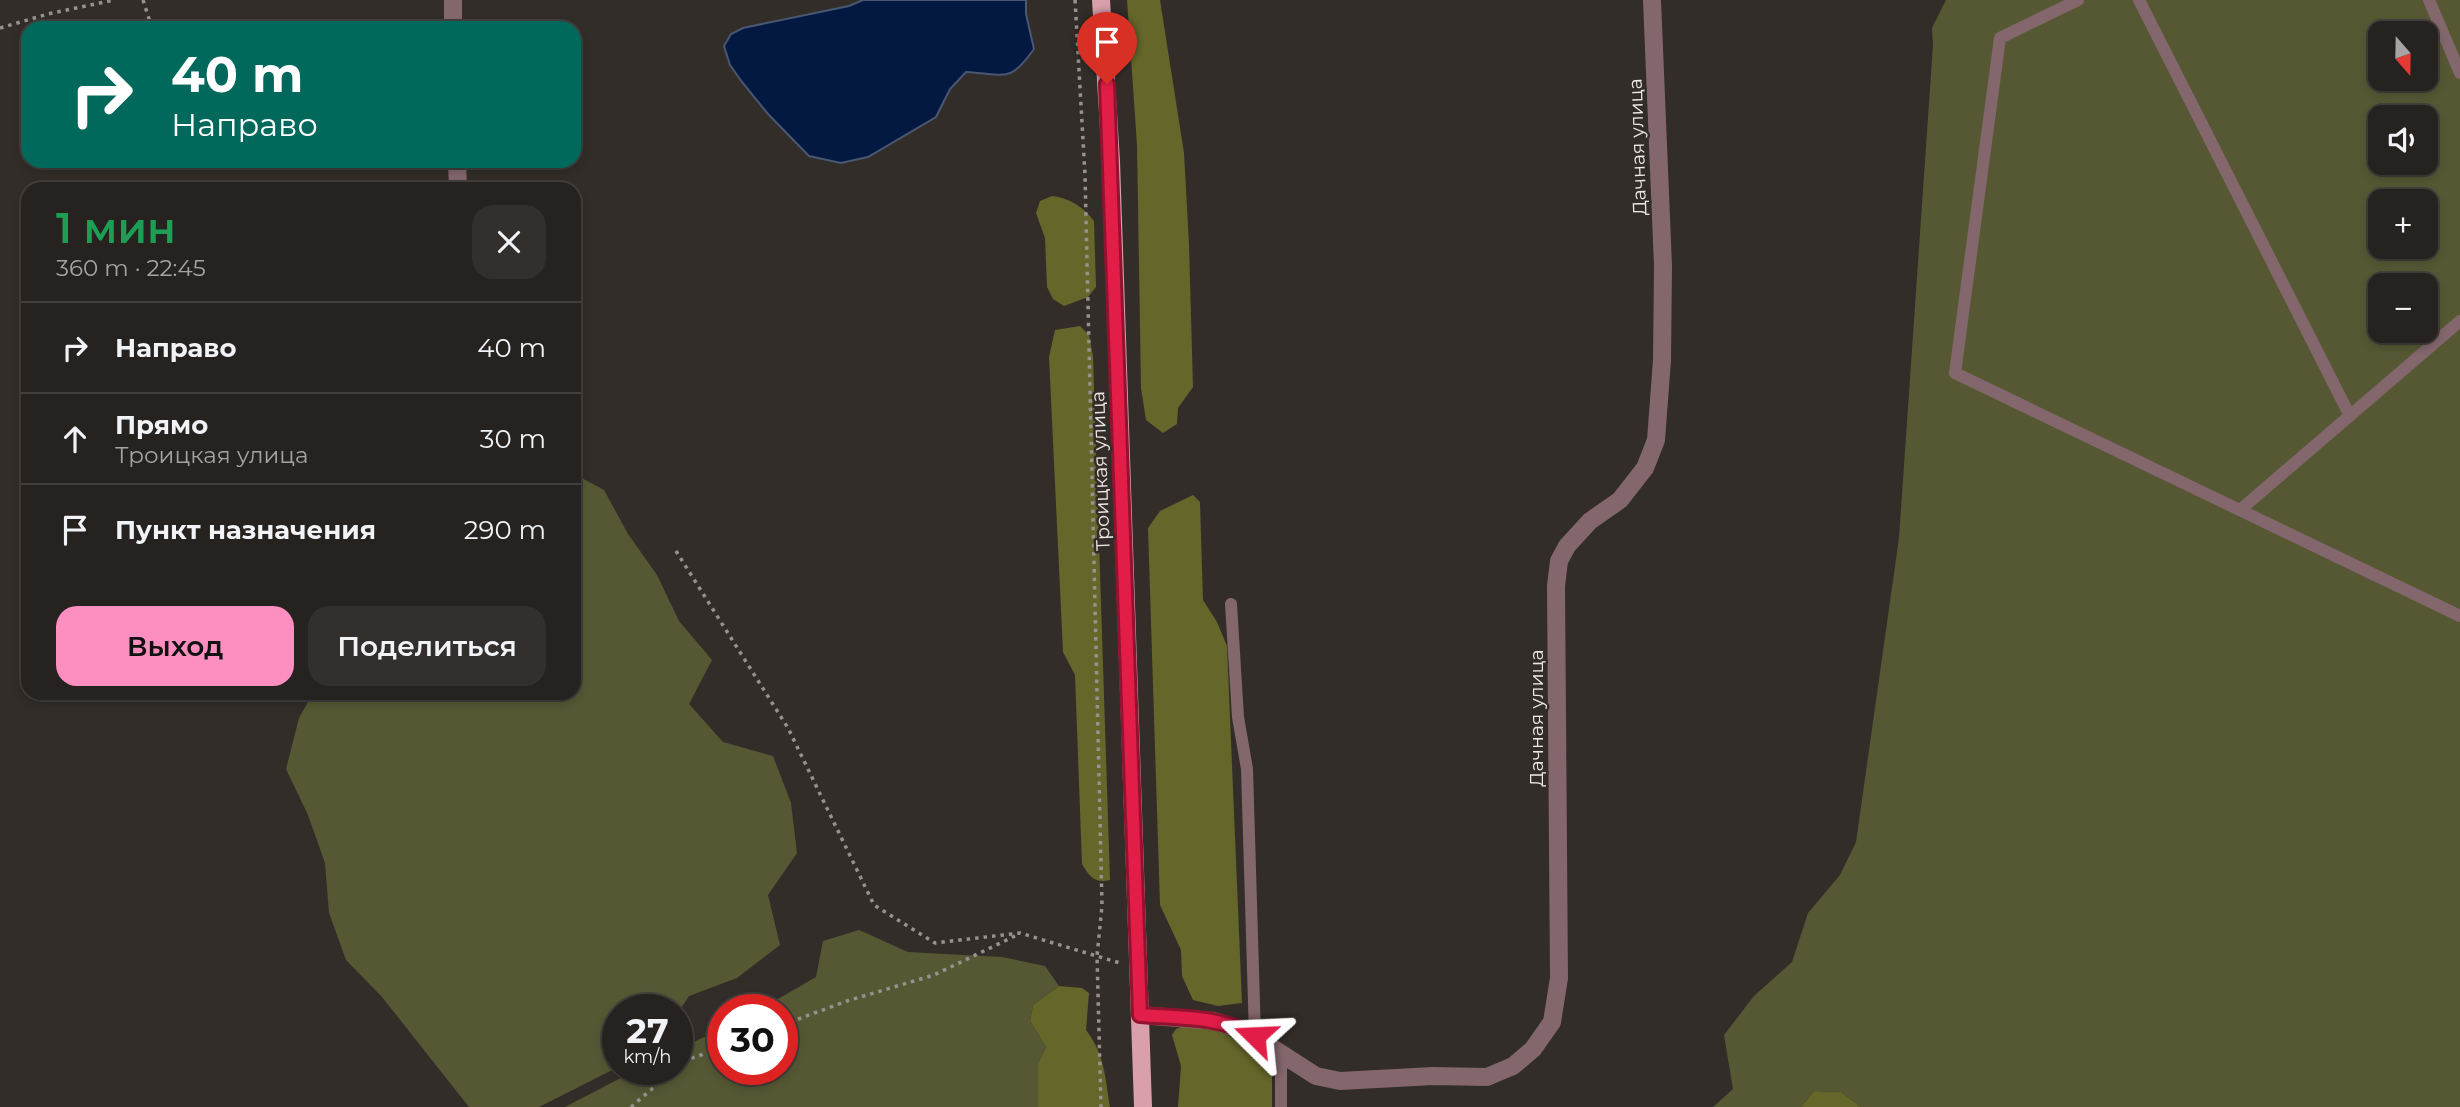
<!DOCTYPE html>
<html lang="ru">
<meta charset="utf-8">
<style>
:root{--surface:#26221f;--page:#322f2c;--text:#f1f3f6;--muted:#a4a4a4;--line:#423f3d;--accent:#fd8ec0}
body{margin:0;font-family:Montserrat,sans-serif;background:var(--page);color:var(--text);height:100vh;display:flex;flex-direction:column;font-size:26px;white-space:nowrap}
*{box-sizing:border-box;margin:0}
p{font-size:23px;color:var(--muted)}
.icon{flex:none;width:38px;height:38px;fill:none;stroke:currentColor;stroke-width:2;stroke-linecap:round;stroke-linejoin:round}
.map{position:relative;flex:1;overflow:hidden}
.sheet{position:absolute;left:21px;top:182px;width:560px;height:518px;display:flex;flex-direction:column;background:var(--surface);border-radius:21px;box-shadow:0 4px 10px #0003,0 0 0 2px var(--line)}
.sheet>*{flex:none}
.guide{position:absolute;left:21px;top:21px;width:560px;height:147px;border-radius:21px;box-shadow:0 4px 10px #0003,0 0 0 2px var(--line);background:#00695c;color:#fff;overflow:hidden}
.needle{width:46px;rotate:160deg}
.fabs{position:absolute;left:2368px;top:21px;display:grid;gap:14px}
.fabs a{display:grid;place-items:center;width:70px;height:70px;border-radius:14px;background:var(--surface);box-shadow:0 4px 10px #0003,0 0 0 2px var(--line);font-size:35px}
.speed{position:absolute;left:602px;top:994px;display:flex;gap:14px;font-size:35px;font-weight:700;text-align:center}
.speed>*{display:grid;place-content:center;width:91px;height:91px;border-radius:50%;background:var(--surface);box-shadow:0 4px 10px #0003,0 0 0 2px var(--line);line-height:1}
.speed small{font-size:18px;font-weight:400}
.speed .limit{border:10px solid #d22;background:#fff;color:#111}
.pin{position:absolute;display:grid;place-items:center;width:60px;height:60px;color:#fff;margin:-72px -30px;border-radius:50% 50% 50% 0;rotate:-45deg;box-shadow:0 0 7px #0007}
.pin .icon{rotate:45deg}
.me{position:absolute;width:77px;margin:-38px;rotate:291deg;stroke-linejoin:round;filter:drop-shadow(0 0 5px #0008)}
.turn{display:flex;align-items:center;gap:24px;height:147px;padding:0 35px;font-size:32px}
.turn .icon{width:91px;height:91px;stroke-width:2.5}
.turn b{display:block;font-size:49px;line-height:60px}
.round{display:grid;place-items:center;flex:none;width:74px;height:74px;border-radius:21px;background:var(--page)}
.head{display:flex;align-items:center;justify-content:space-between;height:119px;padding:0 35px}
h1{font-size:42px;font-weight:600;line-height:52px;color:#1e9e55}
.button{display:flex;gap:14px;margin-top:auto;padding:14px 35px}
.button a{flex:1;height:80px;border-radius:21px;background:var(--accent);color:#111;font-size:28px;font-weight:600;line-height:80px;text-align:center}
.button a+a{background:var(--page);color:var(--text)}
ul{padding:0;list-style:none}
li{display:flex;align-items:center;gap:21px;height:91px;padding:0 35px;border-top:2px solid var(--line)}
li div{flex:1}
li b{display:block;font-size:26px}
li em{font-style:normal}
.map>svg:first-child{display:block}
</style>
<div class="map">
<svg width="2460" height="1107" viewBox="0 0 2460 1107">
<rect width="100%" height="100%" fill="#322d29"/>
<!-- green -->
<g fill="#565834" fill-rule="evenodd">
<path d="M1946,0H2460V1107H1861L1841,1092L1814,1091L1801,1107H1713L1733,1089L1724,1035L1754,996L1792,962L1808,913L1840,875L1856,842L1899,538L1933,45L1932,28ZM2380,33H2426V79H2380ZM2380,117H2426V163H2380ZM2380,201H2426V247H2380ZM2380,285H2426V331H2380Z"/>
<path d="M574,474L604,490L628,534L657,575L679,621L712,660L689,704L723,742L773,756L791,803L797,853L768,895L780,945L737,978L689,996L677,1014V1010H618V1067L539,1107H469L382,997L346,960L329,913L325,863L308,815L286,769L299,718L313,693H574Z"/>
<path d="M859,930L908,952L1002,957L1045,966L1059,986L1033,1005L1030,1021L1046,1047L1038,1064V1107H565L638,1069H677V1050L723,1028V1069H782V1010H759L816,977L823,941Z"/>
</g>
<!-- forest -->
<g fill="#64662a">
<path d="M1127,0H1160L1184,153L1189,244L1193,387L1178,408L1177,424L1163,433L1146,420L1141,388L1137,145Z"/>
<path d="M1052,196C1069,198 1084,207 1094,221L1096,287L1088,297L1064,306L1053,299L1047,287L1045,238L1036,213L1040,201Z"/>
<path d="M1080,326L1089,335L1093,356L1110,880C1095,884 1089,876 1082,864L1075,675L1063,652L1049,357L1055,330Z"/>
<path d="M1193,495L1200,502L1203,600L1217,622L1227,646L1242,1003L1218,1006L1193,1000L1182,976L1181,950L1160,905L1148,528L1160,511Z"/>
<path d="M1059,986L1082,988L1089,993L1086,1030C1105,1055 1105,1077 1110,1107H1038V1064L1046,1047L1030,1021L1033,1005Z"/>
<path d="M1191,1023L1220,1029L1272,1068V1107H1178L1181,1066L1172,1035L1176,1029Z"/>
<path d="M1814,1091L1841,1092L1861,1107H1801Z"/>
</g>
<!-- water -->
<path fill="#031941" stroke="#495772" stroke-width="2" d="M863,0H1026V14L1034,49C1009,84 1006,74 966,72L950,89L936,117L868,157L841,163L809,156L768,114L742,82L730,65L724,46L731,34L743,28L849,6Z"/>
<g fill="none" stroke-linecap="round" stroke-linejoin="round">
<!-- path -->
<g stroke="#96928f" stroke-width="3.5" stroke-dasharray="3.5 5" stroke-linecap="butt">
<path d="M143,0L152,28"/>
<path d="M1075,0L1085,175L1102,906L1097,956L1101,1107"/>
<path d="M0,28L48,14L114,0"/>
<path d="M676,551L788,728L874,905L935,943L1020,933L1120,963"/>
<path d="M782,1025L847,1001L934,975L1015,936"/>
<path d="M677,1067L684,1061L723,1047"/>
<path d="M631,1107L675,1069"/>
</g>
<!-- lane -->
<g stroke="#83676d" stroke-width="12">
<path d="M2078,0L2000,38L1955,373L2460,616"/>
<path d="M2139,0L2350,416"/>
<path d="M2429,0L2460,73"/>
<path d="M2240,510L2460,321"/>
<path d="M1231,604L1238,717L1247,769L1255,1036"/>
<path d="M1281,1107V1053"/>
</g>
<!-- street -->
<g stroke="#83676d" stroke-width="18">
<path d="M453,0V28"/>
<path d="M457,161L458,189"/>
<path d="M1140,1015L1214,1021L1246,1031L1316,1076L1340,1081L1433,1076L1487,1077L1513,1066L1533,1049L1552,1022L1559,978L1556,586L1559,561L1567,546L1590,521L1620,500L1645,468L1656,440L1662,360L1663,266L1652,0"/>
</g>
<!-- primary -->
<path stroke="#d99fab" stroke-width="18" d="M1101,0L1111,161L1143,1107"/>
</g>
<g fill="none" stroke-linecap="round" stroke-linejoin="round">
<defs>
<path id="route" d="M1107,84L1140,1015C1178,1018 1221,1016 1255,1036"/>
</defs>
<!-- route casing -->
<use href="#route" stroke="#92132f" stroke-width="18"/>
<!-- route -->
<use href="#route" stroke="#e11d48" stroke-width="12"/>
</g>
<g text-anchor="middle" stroke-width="5" stroke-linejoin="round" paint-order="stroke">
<!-- street labels -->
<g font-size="19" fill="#ece9e6" stroke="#322d29">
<text transform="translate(1637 147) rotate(-92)" y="7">Дачная улица</text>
<text transform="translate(1100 471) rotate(-92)" y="7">Троицкая улица</text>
<text transform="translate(1536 718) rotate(-90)" y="7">Дачная улица</text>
</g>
</g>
</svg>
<div class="fabs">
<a><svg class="needle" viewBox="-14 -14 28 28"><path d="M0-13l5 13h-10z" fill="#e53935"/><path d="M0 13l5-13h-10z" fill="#a4a4a4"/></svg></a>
<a><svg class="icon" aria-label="sound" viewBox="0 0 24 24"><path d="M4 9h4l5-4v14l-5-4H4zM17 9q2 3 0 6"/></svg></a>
<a>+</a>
<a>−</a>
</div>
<div class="speed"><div>27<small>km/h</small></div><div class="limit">30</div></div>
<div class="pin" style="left:1107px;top:84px;background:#d93025"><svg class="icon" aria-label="arrive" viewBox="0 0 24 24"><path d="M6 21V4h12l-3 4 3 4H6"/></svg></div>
<svg class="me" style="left:1255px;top:1036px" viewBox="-20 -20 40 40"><path d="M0-17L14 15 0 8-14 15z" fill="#e11d48" stroke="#fff" stroke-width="4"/></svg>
<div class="guide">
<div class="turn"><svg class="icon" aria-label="right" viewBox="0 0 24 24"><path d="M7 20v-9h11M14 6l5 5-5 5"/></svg><div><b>40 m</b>Направо</div></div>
</div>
<section class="sheet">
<div class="head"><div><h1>1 мин</h1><p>360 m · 22:45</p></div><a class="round"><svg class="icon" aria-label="close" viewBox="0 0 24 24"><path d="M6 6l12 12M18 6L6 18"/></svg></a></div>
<ul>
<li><svg class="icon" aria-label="right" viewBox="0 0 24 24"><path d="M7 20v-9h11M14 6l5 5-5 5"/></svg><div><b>Направо</b></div><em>40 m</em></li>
<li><svg class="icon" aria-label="ahead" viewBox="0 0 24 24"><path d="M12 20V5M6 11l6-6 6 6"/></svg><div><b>Прямо</b><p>Троицкая улица</p></div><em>30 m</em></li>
<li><svg class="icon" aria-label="arrive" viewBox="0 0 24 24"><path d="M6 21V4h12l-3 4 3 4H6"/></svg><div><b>Пункт назначения</b></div><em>290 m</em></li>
</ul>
<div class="button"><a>Выход</a><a>Поделиться</a></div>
</section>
</div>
